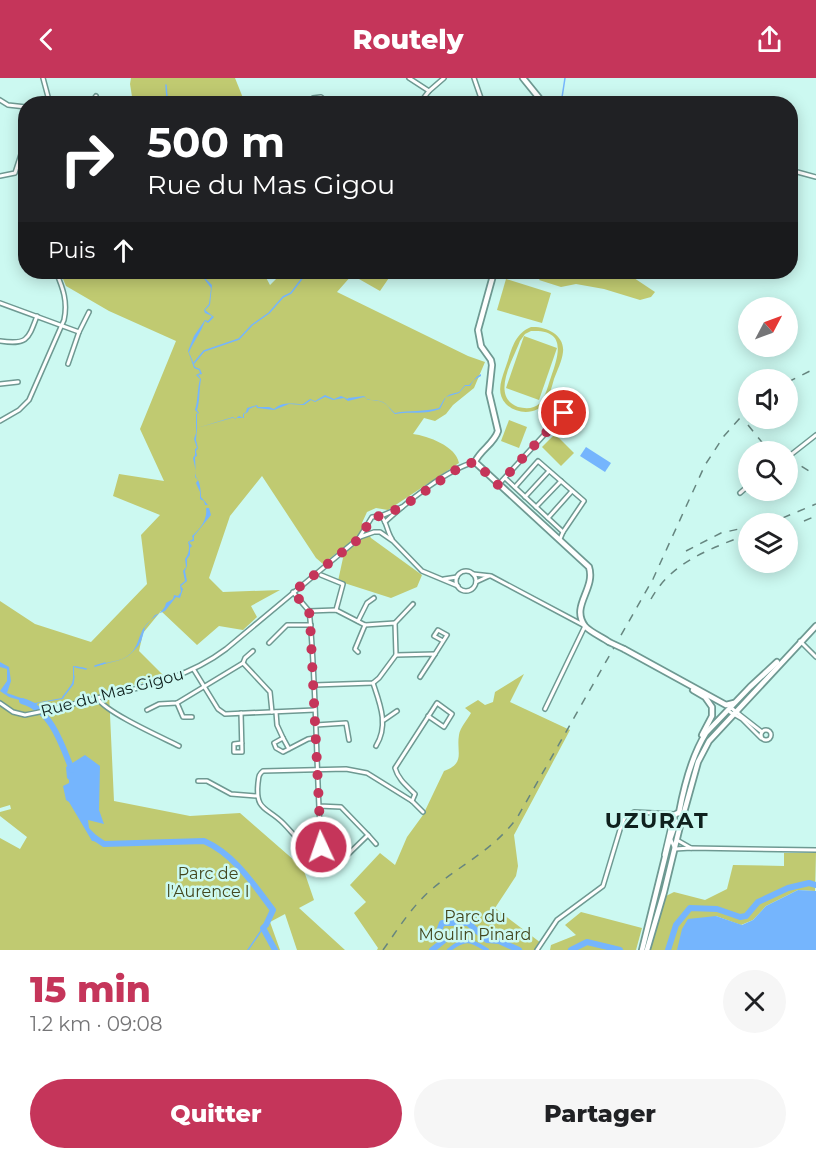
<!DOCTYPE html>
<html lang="fr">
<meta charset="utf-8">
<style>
:root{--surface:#fff;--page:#f6f6f6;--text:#202124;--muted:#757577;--accent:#c5355a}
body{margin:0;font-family:Montserrat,sans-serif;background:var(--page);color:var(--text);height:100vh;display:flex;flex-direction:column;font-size:22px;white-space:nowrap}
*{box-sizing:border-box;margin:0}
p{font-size:20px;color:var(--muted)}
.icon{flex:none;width:33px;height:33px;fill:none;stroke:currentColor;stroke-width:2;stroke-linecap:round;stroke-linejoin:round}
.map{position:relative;height:872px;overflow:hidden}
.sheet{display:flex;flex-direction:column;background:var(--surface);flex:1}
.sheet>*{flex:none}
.top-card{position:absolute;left:18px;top:18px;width:780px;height:183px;border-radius:24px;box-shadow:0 3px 15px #0003;background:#202124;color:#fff;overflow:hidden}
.needle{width:39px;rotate:49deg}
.buttons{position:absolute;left:738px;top:219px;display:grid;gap:12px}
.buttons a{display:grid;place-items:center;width:60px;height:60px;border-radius:50%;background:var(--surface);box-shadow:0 3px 15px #0003;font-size:30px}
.pin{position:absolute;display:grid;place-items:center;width:51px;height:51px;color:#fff;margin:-26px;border:3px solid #fff;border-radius:50%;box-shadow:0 2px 6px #0007}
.me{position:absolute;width:66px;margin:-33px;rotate:357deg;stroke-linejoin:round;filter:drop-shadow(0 0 4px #0008)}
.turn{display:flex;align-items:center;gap:21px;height:126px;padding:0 30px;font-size:27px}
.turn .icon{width:78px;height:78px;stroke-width:2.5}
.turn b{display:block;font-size:42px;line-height:51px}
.then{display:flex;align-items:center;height:57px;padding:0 30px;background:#0003;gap:12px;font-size:22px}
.round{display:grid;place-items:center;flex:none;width:63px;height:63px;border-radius:32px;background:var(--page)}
.summary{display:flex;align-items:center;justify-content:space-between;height:102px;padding:0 30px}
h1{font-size:36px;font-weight:800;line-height:45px;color:var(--accent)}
.button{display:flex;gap:12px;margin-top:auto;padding:12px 30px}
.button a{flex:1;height:69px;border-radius:36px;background:var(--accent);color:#fff;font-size:24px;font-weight:800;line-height:69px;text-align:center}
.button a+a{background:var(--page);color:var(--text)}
header{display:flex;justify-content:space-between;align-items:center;height:78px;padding:0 30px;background:var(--accent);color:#fff;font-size:27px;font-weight:800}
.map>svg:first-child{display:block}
</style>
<header><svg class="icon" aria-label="back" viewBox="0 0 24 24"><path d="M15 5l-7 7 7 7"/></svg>Routely<svg class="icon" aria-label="share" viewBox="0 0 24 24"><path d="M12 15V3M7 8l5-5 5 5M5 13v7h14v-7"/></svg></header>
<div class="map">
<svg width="816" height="872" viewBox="0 0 816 872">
<rect width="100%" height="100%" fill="#ccf9f1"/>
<!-- green -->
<g fill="#c0ca71" fill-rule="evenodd">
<path d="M131,0H235L245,25H133L130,6Z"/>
<path d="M60,194H263L270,207L283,194H393L380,213L352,197L337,214L468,278L485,284L474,310L453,327L446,336L435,343L424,340L413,356C428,358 456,368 459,385L388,432L376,430L367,434L362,445L371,460L422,497L417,509L391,520L338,503L343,480L339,473L323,486L316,480L262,398L230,438L209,500L223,514L280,512L251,528L257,539L243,552L219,548L197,567L161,533L143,555L139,573L164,598L109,615L114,723L190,738L240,735L303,790L314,822L299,830L345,872H297L285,836L270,844L280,872H0V760L20,771L27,759L0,738V734L11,731L10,727L0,730V523L35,546L91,564L147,506L141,457L160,437L113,418L119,396L164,403L140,351L176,263L109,233L66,208Z"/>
<path d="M545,194H625L655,214L651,219L640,222L604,211L576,206L561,209L539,202Z"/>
<path d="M506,201L551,215L542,245L497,232Z"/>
<path d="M531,249C546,248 565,257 563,274C562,283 557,293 554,301C552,308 550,316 546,323C538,337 517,337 506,326C496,315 501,303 505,291C511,275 513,256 531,249ZM531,253C567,251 559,276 551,299C548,307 546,318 540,325C534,331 526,331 518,329C490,318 513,282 520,263L525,256Z"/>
<path d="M524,258L557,270L539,322L506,310Z"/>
<path d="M509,342L527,349L519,370L501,363Z"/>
<path d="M555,356L574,375L561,388L542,369Z"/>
<path d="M524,596L510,624L570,652L514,757L518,788L516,798L495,830L541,865L537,872H377L378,870L354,835L366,824L350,807L380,775L395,787L407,759L423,737L444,693C466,685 456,674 459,657C460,650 467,642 471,635L465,630L478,622L485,627L493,624L495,614Z"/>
<path d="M670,765L673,772L646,872H643Z"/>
<path d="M784,775H816L815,813L798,812L766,828L753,842L741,847L716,838L677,872H650L666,818L674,814L705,822L727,811L733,787L784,788Z"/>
<path d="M581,834L642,850L636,872H550L551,867L576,857L565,847Z"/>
</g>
<!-- water -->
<g fill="#75b5fd">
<path d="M199,194L212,207L210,227L205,232L214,239L208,245L205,243C201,254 194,263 189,274L195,289L200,291L202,296L198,297L201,301C199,312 200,323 197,332L199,335L197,336V350L233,339L235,341L239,338L243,340V336L246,334L247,330L257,327L258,329H269L274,331C283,323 292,326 303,326L310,321L315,323L325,317L334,321L341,318L348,321V320L364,318L368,322C386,322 384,325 395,335C410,332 424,334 439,330C447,317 444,318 459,314L465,307H469C473,304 475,299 481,296V298L474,302L470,308H465L459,315L446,319L440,331C424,337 411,333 395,336C391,333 388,327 384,325C377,321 370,324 364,319L348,323L344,320L333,322L325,319L315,324L311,322L304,327L289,326L274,332L257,330L256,328L249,331L248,334L244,336V340H232L197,350L196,362L198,370L196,373L197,378L195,379L196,399C200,403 201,413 201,419L208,427H205L204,423L200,421V414L196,405L198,402L195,399L196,394L193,380L195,377V371L197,370L194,361L196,355V336L198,335L195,332C198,322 197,313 200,301L196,297L200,295L199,292L194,290L188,273L194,258L205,242L208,243L212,238L205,235L204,232L209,226L211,210Z"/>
<path d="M586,369L611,385L605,394L580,378Z"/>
<path d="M206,430H209L211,437L194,458V463L189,464L192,468L190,470V477L187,481V488L185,493L187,503L181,508L183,511L180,520L176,519L165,533L155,537L145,549L142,555L139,567C135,571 132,575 128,578C119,585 102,584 91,591L74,589C75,609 69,606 63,621L38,625L36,627L39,632L33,626L9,619L0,613L7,603V591L0,589V584L9,589L11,603L7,615L35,625L62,620L73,606V588L91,591C103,583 116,585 126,579C140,570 137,558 146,547C152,539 165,534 166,525L173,521L174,517L178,518L181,514L180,507L185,503L183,493L186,489L185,481C189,476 190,469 188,464L193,461L192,458C200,451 208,441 206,430Z"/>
<path d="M85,677L100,688L99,732L104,746L88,742L89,750L103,764L92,763L69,724L66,722L63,708L69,705V702L67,700L66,689Z"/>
<path d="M798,812L816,813V872H677L682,851L688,841L716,838L742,847L753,842L766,828Z"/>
</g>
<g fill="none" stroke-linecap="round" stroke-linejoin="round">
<!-- stream -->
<g stroke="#75b5fd" stroke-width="1.5">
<path d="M166,7L167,20"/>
<path d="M561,26L565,0"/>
<path d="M540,199L542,194"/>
<path d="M194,285L204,273L239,261L252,247L269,235L283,219L291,215L307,194"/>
<path d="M140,564L144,551"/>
<path d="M95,588L105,585"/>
<path d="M76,589L86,591"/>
<path d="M63,619L73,606L74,598"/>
<path d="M248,872L263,850"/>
</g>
<!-- canal -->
<g stroke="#75b5fd" stroke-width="4">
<path d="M515,871V872"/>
<path d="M449,872C466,858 472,863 487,872"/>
</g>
<!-- river -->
<g stroke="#75b5fd" stroke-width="6">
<path d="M22,623C51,631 62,667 72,692"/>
<path d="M95,760L104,766L204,763C234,776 254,807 273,832L266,847L263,850L275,872"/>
<path d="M432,872L447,860L439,853L442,845H468L487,862L499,863L519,872"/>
<path d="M571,872L587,864L620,872"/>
<path d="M668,872L676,847L690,830L717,831L740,839L746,838L758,824L788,810L809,805L816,807"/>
</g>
<defs>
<g id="street">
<path d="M43,0L50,26"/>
<path d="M409,0L429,13"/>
<path d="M474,0L483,26"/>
<path d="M0,22L8,27L26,29"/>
<path d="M531,23L533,26"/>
<path d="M39,26L49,23"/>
<path d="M90,26L96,18"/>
<path d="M309,26L313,20L321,19L330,26"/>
<path d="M419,26L429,13L444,0"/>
<path d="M790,92L816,99"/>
<path d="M0,98L15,95L26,61"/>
<path d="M0,225L79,254L68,286"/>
<path d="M79,254L89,234"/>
<path d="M0,263C27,267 28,262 37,238"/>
<path d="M0,306L18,304"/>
<path d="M0,343L19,332L29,322L64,242C68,224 63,210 56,194"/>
<path d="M788,379L816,357"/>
<path d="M505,400L563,454L560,461"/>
<path d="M499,406L566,333"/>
<path d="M515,409L538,383L584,423L563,454"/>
<path d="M740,415L748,408"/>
<path d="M525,419L549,393"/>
<path d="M536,429L561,403"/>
<path d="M381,438C387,444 387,454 392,461"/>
<path d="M548,440L572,413"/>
<path d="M385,444C407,424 447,391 475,384"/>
<path d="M360,459L374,454H380L393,463L422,493L458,508"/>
<circle cx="466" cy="503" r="10"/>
<path d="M473,496L491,498L585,548L545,631"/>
<path d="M321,497L343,506L336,532"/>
<path d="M444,501L457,499"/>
<path d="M476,504L489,498"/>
<path d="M293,514L309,533L310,541C317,621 316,701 322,782L333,791L368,757L341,729L319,728"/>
<path d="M309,533L336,532L365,547L395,545L396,577L379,600L373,605L314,607"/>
<path d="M358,543L367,525L374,520"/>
<path d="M395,545L413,526"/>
<path d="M800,563L816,579"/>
<path d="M269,565L287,547H311"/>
<path d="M358,574L355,571L365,547"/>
<path d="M435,576L447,557L438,552L434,558L443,563"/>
<path d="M396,577L435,576L420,599"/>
<path d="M243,585L245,580L253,573"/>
<path d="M194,592L218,631L225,636L315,632"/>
<path d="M373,605C380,626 389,647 376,668"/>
<path d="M97,620C107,635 161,659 179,668"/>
<path d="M0,625L13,634L25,637C50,632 73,626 97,620C143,609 188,600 226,571L359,460L372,439L381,438L402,429"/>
<path d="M177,625L183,639H192"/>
<path d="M730,629L762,654"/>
<path d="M147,632L159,626L177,625L243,585L270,614L272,634"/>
<path d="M276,634L277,647L283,660"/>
<path d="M730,634L742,641L761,660"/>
<path d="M241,635L242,674H234V666L242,665"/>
<path d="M384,642L397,633"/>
<path d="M316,647L346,645L349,662"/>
<circle cx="766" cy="657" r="5"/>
<path d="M289,671L283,660L274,665L276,670L283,674L308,661L315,660"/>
<path d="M198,703H207L231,716L257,718"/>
<path d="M412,723L415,716C407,708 398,701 395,690L437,625L452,636L444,649L428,638"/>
<path d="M662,736L670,743L671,747L664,777"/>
<path d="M666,738L674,742"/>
<path d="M368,757L376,766"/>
<path d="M671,762L675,771L691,770L816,772"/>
<path d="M677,762L691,770"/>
<path d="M321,769C300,769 297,759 283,745C267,729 255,733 258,705C259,699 258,697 263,693L346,691L367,695L412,723L423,734"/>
<path d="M537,872L557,842L603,808L622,745L625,739L634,734L675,736"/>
</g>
<g id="secondary">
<path d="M523,0L544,26"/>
<path d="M494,194L478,252L481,268L491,282L492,287L489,315L498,353C494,366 480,372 475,384L589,489C596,511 570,528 585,548C590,554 602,559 609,564"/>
<path d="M624,571L726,627L734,625"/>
<path d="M693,612L705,619L712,629V638L702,657"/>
<path d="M679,735C684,708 691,679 706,655L750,609L777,584"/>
<circle cx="679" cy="740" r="5"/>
<path d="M683,738L698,684L709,663L816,548"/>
<path d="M642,872L668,767L676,744"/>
<path d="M647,872L664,814L681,744"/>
</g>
</defs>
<!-- street casing -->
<use href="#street" stroke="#6e9992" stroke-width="6"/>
<!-- secondary casing -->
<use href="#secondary" stroke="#6e9992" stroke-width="8"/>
<!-- street -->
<use href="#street" stroke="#fff" stroke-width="3"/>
<!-- secondary -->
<use href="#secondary" stroke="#fff" stroke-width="4.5"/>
<!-- rail -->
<g stroke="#66857f" stroke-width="1.5" stroke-dasharray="8 8" stroke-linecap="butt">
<path d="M788,304L816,290"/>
<path d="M748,347L770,374"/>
<path d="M788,380L814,396"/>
<path d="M804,443L816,438"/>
<path d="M768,446L816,426"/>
<path d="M686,473L721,455L748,449"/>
<path d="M651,521C672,483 711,471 748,456"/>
<path d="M383,872C398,851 412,828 432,811C463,785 492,773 517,740L653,501L705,387L724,358L748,331"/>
</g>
<defs>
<path id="secondary-bridge" d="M609,564L624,571"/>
</defs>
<!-- secondary-bridge casing -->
<use href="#secondary-bridge" stroke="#6e9992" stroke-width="8" stroke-linecap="butt"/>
<!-- secondary-bridge -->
<use href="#secondary-bridge" stroke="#fff" stroke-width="4.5"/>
</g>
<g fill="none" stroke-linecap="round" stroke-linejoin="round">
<!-- route -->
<path stroke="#c5355a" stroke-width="10" stroke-dasharray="0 18" d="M321,769L310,541L309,533L293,514L360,460L372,439L381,438L402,429L463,387L475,384L498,407L564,335"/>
</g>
<g text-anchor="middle" stroke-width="5" stroke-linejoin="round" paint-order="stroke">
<!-- street labels -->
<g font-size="16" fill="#0f211e" stroke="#ccf9f1">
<text transform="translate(112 614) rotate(-15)" y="6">Rue du Mas Gigou</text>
</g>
<!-- park labels -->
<g font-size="16" fill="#43471e" stroke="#ccf9f1">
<text x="208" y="801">Parc de<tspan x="208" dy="18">l'Aurence I</tspan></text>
<text x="475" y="844">Parc du<tspan x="475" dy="18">Moulin Pinard</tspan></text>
</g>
<!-- district labels -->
<g font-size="22" font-weight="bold" letter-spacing="1.5" fill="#0f211e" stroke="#ccf9f1">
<text x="657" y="750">UZURAT</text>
</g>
</g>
</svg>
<div class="buttons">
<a><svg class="needle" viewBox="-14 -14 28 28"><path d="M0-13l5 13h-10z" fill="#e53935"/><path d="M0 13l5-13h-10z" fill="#757577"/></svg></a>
<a><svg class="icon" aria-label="sound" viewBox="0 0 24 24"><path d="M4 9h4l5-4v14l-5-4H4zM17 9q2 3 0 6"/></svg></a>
<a><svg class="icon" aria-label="search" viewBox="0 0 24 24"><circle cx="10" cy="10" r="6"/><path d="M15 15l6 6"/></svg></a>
<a><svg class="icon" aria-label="layers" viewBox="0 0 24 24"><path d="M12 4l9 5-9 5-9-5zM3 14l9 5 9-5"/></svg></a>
</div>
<div class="pin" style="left:564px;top:335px;background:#d93025"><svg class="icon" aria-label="arrive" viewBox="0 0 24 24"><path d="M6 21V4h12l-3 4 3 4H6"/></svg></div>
<svg class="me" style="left:321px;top:769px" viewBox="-20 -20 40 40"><circle r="17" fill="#c5355a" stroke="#fff" stroke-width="3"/><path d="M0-11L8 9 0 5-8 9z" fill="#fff"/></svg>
<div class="top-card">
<div class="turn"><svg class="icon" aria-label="right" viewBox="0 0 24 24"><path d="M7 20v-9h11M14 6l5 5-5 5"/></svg><div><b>500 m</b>Rue du Mas Gigou</div></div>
<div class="then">Puis<svg class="icon" aria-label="ahead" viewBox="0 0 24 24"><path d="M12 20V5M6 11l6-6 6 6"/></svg></div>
</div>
</div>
<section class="sheet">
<div class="summary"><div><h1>15 min</h1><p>1.2 km · 09:08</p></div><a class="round"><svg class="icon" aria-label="close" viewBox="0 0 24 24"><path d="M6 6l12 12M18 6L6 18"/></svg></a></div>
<div class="button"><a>Quitter</a><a>Partager</a></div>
</section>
